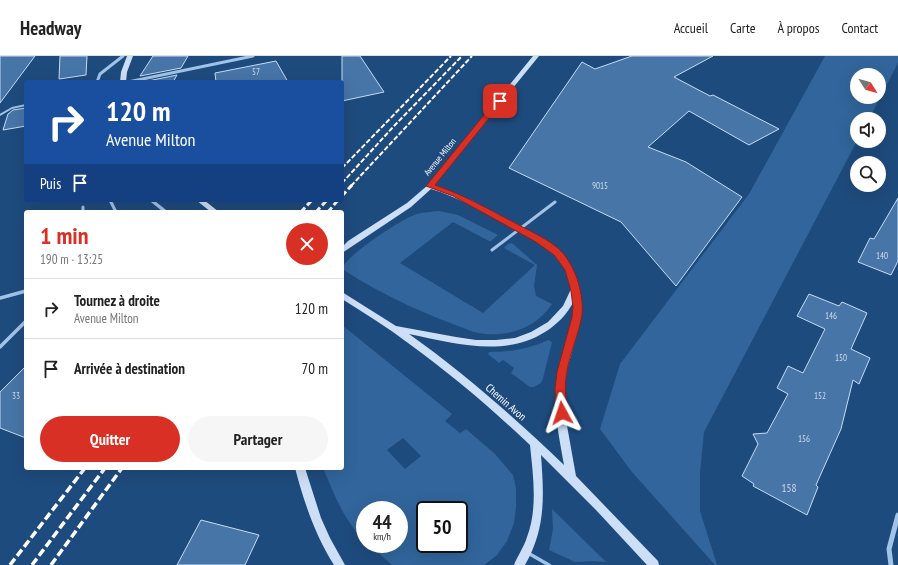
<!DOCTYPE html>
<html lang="fr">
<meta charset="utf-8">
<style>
:root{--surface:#fff;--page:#f6f6f6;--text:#222;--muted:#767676;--line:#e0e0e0;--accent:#d93025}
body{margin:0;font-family:"PT Sans Narrow",sans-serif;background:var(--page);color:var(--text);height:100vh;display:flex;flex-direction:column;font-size:15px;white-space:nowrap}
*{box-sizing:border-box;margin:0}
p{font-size:13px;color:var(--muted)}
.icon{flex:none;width:22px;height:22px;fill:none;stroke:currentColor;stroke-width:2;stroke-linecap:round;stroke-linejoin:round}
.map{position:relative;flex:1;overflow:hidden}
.panel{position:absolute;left:24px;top:154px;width:320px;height:260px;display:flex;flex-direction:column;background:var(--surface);border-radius:4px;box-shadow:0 4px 16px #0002}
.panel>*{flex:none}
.hud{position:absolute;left:24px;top:24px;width:320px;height:122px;border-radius:4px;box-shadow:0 4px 16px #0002;background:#1a4fa0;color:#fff;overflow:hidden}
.needle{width:26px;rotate:127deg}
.fabs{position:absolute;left:850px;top:12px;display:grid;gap:8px}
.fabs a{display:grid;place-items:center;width:36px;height:36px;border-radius:50%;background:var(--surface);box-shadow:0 4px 16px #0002;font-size:20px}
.speed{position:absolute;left:356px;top:445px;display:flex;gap:8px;font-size:20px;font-weight:700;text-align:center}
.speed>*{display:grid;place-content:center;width:52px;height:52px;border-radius:50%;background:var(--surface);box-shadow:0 4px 16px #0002;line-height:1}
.speed small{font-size:10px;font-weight:400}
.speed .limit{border:2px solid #111;border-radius:6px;background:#fff;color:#111}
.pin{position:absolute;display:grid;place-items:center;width:34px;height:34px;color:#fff;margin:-17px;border-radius:8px;box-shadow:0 2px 6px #0006}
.me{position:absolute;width:44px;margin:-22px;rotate:355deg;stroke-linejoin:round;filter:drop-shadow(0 0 3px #0008)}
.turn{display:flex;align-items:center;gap:14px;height:84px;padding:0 16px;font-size:18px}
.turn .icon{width:52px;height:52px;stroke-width:2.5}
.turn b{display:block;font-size:28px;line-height:34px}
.then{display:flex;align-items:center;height:38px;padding:0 16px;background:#0003;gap:8px;font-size:15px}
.round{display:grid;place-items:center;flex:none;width:42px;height:42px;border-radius:21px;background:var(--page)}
.headline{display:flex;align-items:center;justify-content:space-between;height:68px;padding:0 16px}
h1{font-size:24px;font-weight:700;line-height:30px;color:var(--accent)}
.button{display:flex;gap:8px;margin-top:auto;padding:8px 16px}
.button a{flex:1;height:46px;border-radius:24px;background:var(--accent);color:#fff;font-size:16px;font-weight:700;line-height:46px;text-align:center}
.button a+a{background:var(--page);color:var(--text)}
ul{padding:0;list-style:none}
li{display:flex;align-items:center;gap:12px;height:60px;padding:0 16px;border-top:1px solid var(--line)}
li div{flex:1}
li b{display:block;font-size:15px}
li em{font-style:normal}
header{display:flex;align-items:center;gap:24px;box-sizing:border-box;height:56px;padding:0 20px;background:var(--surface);border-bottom:1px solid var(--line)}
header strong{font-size:19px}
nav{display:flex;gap:22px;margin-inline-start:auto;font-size:14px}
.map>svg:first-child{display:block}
</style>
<header>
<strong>Headway</strong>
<nav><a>Accueil</a><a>Carte</a><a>À propos</a><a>Contact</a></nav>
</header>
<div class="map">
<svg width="898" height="509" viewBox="0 0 898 509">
<rect width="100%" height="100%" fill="#1e4b7d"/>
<!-- green -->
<g fill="#31659b" fill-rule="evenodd">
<path d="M825,0H898V7L869,63H857V85L704,376L700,417V455L717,509H715L632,416L600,373L620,308L749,138ZM857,19H879V41H857Z"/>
<path d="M439,155L458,159L498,179L491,185H489L453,166L400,207L483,257L535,209L504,192L508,188L512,187L537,209L534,230L536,240L552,248C535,274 503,283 474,276C427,259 383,240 342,213C345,200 403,162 417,158C424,156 431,156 439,155Z"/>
<path d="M342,269L452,358L445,365L460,377L466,373L495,398L513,419L516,432V451L514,467L507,485L497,499L484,509H392L368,488H399V454H365V485C344,465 334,438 323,412H342ZM403,382L421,400L405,413L387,394ZM425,454H459V488H425Z"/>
<path d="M548,284L552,286L543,322L541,327L534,331H530L511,317L514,312L503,304L499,307L488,298L489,296C510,296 529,293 548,284Z"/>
<path d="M552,453L606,506L593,505L575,506L549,494L553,473Z"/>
</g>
<!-- building -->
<g fill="#4775a7" stroke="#c5dcf6">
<path d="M0,0H35L0,47Z"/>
<path d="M60,0H87L86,19L59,23Z"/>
<path d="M153,0H188L181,12L140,20Z"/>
<path d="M342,0H360L384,36L342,45Z"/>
<path d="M632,0H713L674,21L710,40L713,39L779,73L749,89L689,55L648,91L686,106L742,141L676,230L621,166L509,112L582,6L595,13Z"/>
<path d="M276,5L288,26H216L215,17Z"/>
<path d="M177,19L173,26H143Z"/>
<path d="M26,52V70L3,74L8,58L13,54Z"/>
<path d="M898,142V205L891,219L858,206L870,182L874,183Z"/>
<path d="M809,238L839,250L842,246L867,257L851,293L870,302L859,328L853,324L841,373L816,429L818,431L807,459L753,430L754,428L742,420L758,388L753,378L767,377L788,338L777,332L788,310L803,317L825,273L797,260Z"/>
<path d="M26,310V382L0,372V336Z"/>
<path d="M201,464L259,479L245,509H177Z"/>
</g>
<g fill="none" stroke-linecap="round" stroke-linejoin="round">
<!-- lane-far2 -->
<path stroke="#a1c3e7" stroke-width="2" d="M0,59L12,52L26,49"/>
<!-- lane-far1 -->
<g stroke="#a1c3e7" stroke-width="3">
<path d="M110,144L116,156"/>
<path d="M83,151V156"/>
<path d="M492,194L555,146"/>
</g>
<!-- lane -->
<path stroke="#a1c3e7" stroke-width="3.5" d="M528,497L549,509"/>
<!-- street-far2 -->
<g stroke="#a1c3e7" stroke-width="3">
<path d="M97,26L100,18L123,0"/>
<path d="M128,26L253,0"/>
</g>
<!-- street-far1 -->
<g stroke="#a1c3e7" stroke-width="3.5">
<path d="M151,144L166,156"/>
<path d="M0,242L26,235"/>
<path d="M0,291L26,265"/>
</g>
<!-- street -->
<path stroke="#a1c3e7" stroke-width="5" d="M891,509L889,493L898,459"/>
<!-- secondary -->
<g fill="#ccdff6" fill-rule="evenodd">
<path d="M127,0H133L127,16L126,26H120L121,16Z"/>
<path d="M533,0H539L434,129L471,144L539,180L561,197L571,210L578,227L582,251L579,271L568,310L564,331L566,364L576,420L658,505L659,509H647L596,454L541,399C544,440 546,472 525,509H514C518,499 524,491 527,481C538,452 533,419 530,389C492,353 451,318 408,287C387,271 364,257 342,243V236L396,270L456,281L476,284H496L515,282L531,276L548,266L563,250L572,231C569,220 565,210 557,201C544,187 525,179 508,169C483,156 458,141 431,133L411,151L342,197V191L348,185L407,147L428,129ZM574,245C575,271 562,295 557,320C552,349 559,380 564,409C515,362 464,317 409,278C453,287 504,302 545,276C558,268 567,258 574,245Z"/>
<path d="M196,144H204L219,156H211Z"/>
<path d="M295,412H305L321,462L330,482L345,509H334C315,479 304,446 295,412Z"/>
</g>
<!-- rail-far2 -->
<g stroke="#fff" stroke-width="2" stroke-dasharray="5 2" stroke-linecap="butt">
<path d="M342,112L451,0"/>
<path d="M342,127L394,70L462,0"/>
<path d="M351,130L472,0"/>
</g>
<!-- rail-far1 -->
<g stroke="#fff" stroke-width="3" stroke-dasharray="6 3" stroke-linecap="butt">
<path d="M342,140L352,129"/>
<path d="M301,156L312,144"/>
<path d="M316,156L327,144"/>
<path d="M328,156L338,144"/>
</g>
<!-- rail -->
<g stroke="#fff" stroke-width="3.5" stroke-dasharray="8 3.5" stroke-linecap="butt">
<path d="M10,509L85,412"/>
<path d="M32,509L105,412"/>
<path d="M51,509L122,412"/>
</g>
</g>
<!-- route -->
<path fill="#d93025" stroke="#8d1f18" d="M497,43L503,45L435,129C464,139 490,154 517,168C531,176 549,183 561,195C576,211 584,238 582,259C579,278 570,296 567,315C564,329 566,343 567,357L566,360L562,362L558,360L557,357L555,333L557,316L572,261L573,251L571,235L565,214L554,199L536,186L453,140L426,130Z"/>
<g text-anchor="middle" stroke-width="3" stroke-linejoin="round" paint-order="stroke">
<!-- number labels -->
<g font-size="9" fill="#d1dce9">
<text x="256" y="19">57</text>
<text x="600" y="133">9015</text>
<text x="882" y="203">140</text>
<text x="831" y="263">146</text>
<text x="841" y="305">150</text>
<text x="16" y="343">33</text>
<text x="820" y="343">152</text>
<text x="804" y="386">156</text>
</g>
<!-- far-street labels -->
<g font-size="9" fill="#fff" stroke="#1e4b7d">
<text transform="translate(440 101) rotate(-51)" y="3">Avenue Milton</text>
</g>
<!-- street labels -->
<g font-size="11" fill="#fff" stroke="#1e4b7d">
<text transform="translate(506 346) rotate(41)" y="4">Chemin Avon</text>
</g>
<!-- near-number labels -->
<g font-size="11" fill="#d1dce9">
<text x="789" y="436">158</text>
</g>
</g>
</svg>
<div class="fabs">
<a><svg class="needle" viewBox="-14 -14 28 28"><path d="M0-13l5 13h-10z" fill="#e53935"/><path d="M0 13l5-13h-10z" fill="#767676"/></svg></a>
<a><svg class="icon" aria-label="sound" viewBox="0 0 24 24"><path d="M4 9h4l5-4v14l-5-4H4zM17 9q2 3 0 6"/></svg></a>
<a><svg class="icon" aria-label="search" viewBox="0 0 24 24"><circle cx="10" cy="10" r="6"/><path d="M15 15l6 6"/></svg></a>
</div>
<div class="speed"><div>44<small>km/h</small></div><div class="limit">50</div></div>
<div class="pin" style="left:500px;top:45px;background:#d93025"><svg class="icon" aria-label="arrive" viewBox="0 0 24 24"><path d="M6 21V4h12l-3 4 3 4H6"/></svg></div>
<svg class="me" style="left:562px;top:357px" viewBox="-20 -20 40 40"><path d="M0-17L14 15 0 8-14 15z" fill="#d93025" stroke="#fff" stroke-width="4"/></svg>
<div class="hud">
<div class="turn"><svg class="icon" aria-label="right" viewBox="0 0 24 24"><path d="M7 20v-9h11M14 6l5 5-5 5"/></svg><div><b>120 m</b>Avenue Milton</div></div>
<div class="then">Puis<svg class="icon" aria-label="arrive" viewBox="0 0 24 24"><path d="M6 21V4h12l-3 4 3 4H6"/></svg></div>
</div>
<section class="panel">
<div class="headline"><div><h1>1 min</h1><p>190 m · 13:25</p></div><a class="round" style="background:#d93025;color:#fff"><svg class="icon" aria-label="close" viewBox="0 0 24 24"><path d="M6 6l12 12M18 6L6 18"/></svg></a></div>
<ul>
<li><svg class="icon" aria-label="right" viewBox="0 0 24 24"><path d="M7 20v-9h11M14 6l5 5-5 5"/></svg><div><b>Tournez à droite</b><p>Avenue Milton</p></div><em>120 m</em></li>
<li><svg class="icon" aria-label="arrive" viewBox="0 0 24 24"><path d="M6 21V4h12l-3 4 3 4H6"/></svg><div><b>Arrivée à destination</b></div><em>70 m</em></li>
</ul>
<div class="button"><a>Quitter</a><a>Partager</a></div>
</section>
</div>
